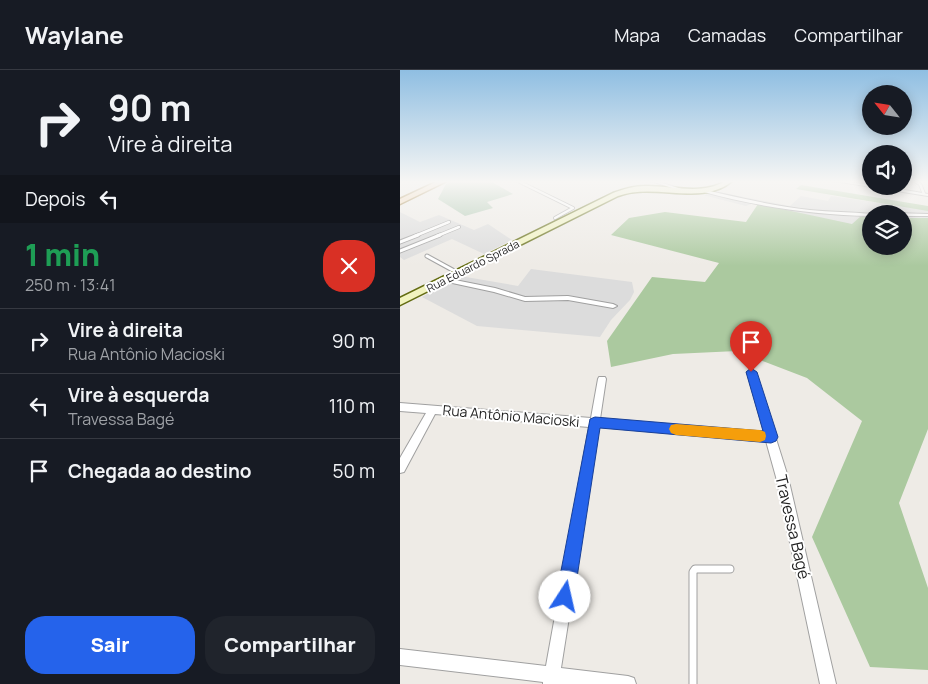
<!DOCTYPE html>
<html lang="pt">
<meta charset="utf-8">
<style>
:root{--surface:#171b24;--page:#20242c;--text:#f1f3f6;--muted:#9ea1a6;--line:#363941;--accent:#2563eb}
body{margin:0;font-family:Manrope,sans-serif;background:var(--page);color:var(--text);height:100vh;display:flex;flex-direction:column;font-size:19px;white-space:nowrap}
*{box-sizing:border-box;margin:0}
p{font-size:16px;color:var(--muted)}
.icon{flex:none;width:28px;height:28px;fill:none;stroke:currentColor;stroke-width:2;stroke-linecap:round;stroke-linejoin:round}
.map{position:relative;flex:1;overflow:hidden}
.sheet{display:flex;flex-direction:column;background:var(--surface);width:400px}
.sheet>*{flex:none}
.banner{background:#171b24;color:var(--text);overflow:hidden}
.needle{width:32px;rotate:300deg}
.controls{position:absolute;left:462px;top:15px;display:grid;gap:10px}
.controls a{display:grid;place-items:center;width:50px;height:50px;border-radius:50%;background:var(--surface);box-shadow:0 2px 12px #0003;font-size:25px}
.pin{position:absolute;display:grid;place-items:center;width:42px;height:42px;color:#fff;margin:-51px -21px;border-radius:50% 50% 50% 0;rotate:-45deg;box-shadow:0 0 5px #0007}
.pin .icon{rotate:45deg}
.me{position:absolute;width:55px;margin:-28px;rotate:10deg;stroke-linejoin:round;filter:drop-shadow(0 0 4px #0008)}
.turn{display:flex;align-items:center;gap:18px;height:105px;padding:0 25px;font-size:22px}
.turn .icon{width:65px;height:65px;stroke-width:2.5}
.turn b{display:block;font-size:35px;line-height:42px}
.then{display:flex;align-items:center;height:48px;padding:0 25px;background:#0003;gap:10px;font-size:19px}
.round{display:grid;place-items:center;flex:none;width:52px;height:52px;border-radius:20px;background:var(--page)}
.head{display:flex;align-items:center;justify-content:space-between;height:85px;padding:0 25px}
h1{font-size:30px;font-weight:800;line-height:38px;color:#1e9e55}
.primary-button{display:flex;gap:10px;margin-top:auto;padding:10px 25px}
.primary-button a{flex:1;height:58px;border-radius:20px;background:var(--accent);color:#fff;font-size:20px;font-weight:800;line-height:58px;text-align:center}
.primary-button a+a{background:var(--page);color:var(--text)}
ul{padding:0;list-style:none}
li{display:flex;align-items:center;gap:15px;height:65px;padding:0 25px;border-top:1px solid var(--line)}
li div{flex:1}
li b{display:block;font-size:19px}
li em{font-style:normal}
header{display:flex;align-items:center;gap:30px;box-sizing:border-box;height:70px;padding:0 25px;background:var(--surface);border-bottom:1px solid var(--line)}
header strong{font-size:24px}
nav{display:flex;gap:28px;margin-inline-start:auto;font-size:18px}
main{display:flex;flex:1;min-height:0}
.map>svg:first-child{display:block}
</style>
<header>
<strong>Waylane</strong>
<nav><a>Mapa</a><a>Camadas</a><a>Compartilhar</a></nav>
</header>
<main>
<section class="sheet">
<div class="banner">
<div class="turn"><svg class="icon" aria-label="right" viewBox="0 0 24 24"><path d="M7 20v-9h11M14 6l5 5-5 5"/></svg><div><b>90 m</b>Vire à direita</div></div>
<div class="then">Depois<svg class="icon" aria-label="left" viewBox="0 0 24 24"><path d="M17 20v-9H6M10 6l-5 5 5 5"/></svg></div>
</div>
<div class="head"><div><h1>1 min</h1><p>250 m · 13:41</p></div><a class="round" style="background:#d93025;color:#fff"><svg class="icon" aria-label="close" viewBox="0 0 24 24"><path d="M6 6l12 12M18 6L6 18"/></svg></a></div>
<ul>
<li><svg class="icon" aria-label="right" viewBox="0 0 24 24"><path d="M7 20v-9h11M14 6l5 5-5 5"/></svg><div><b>Vire à direita</b><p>Rua Antônio Macioski</p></div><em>90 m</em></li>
<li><svg class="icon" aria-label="left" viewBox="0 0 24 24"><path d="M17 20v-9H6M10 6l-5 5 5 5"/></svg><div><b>Vire à esquerda</b><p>Travessa Bagé</p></div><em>110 m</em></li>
<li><svg class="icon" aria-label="arrive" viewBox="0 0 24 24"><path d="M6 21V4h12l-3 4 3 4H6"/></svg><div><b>Chegada ao destino</b></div><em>50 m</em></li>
</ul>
<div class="primary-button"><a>Sair</a><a>Compartilhar</a></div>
</section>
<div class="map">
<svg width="528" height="614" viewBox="0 0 528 614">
<rect width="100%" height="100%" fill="#eeebe6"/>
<!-- residential -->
<g fill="#dcdcdc">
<path d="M318,122L390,136L401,126L428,131L431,126L528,140V171L504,167V144H471V162L376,147L380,138L354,133L346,136L303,125Z"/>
<path d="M0,142L20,152L39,145L74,160L88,154L112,170L84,184L52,169L4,190L0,187Z"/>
<path d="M131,199L232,212L234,222L230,230L211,250L200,267L77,256L22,227L60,206L118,216Z"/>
</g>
<!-- forest -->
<g fill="#abc99f">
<path d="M401,115L528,136V141L396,119Z"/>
<path d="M358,134L452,154L460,147H471V176H504V148H528V359L499,433L528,518V600L470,597L412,467L462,351L407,308L337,281L273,284L211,297L207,271L252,207L305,212L319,193L211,165L229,148L265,142L346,152Z"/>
</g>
<!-- cemetery -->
<path fill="#a9c5ad" d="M54,111H90L113,124L87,132L93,138L65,146L38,129L46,114Z"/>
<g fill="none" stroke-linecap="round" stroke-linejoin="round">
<defs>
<g id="service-far2">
<path d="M118,111L173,138L155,148"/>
<path d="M516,112L520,114L524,124"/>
<path d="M15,166L49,152"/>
<path d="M37,166L59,157"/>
</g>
<g id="service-far1">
<path d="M0,172L18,165"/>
<path d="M0,181L40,165"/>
<path d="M27,186L58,203"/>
</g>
<path id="service" d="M293,614V502L295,499H330"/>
<g id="minor">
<path d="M251,111H256L288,121L284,122Z"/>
<path d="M434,111H441L471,115V116H482L528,124V126Z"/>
<path d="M306,120C340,128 374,136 410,140C430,142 451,142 472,144L471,146C414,145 359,137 304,122Z"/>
<path d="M494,143L528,144V146H504V144H492Z"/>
<path d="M45,208L95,218L125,227L168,226L213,234L217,236L213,238L168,230L125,231L94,222L43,211V209Z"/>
<path d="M351,299L355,302L388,407L436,614H420L376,407L366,371L199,357L161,598L228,606L234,608L236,614H143V612L0,595V579L146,596L189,357L35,344L4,402L0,403V388L26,343L0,341V333L191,348L198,309L199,307H205L206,309L200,349L364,362L347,302Z"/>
</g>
<path id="secondary" d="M326,111H332C302,137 254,112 218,126L0,235V228L213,123C224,119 234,116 244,116C273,115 299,126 326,111Z"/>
<path id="primary" d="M38,111H47L0,134V129Z"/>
</defs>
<!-- service-far2 casing -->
<use href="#service-far2" stroke="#a0a0a0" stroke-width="4"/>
<!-- service-far1 casing -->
<use href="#service-far1" stroke="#a0a0a0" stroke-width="5"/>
<!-- service casing -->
<use href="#service" stroke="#a0a0a0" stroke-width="9"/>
<!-- minor casing -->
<use href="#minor" stroke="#a0a0a0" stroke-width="2"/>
<!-- secondary casing -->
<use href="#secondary" stroke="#626b10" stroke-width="3"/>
<!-- primary casing -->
<use href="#primary" stroke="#8a610f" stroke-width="3"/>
<!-- service-far2 -->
<use href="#service-far2" stroke="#fff" stroke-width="2.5"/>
<!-- service-far1 -->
<use href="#service-far1" stroke="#fff" stroke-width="3"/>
<!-- service -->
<use href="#service" stroke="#fff" stroke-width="7"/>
<!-- minor -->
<use href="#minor" fill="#fff" fill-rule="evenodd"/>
<!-- secondary -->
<use href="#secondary" fill="#f1f3bf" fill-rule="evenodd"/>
<!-- primary -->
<use href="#primary" fill="#f2d1a7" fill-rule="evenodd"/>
</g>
<!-- sky -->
<linearGradient id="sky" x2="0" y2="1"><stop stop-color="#8fbee2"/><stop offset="0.57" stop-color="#f7f6f4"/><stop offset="1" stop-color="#f7f6f4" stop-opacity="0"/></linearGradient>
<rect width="528" height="196" fill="url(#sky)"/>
<!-- route -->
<path fill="#2563eb" stroke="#184099" d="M351,298L357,302L378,367L376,371L371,373L200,358L174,527L172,534L165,536L159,534L156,527L190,349L195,347L363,361L346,302Z"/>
<!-- slow -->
<path fill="#f59e0b" d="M276,354L360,360L365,362L366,366L365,370L360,372L276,365L271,363L269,359L271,355Z"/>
<g text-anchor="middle" stroke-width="4" stroke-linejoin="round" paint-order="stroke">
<!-- far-street labels -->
<g font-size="11" fill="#1f1f1f" stroke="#fff">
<text transform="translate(73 196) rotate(-27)" y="4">Rua Eduardo Sprada</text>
</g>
<!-- street labels -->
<g font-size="14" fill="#1f1f1f" stroke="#fff">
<text transform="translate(111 346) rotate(5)" y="5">Rua Antônio Macioski</text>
</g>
<!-- near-street labels -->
<g font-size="16" fill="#1f1f1f" stroke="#fff">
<text transform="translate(393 457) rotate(77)" y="6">Travessa Bagé</text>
</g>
</g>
</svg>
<div class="controls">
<a><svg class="needle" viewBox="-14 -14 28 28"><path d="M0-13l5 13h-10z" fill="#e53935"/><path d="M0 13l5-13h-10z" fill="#9ea1a6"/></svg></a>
<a><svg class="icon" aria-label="sound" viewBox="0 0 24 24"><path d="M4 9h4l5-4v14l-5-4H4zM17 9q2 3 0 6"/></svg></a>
<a><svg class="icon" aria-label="layers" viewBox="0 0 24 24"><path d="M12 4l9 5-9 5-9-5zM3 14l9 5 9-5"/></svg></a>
</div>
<div class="pin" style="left:351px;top:302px;background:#d93025"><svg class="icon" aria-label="arrive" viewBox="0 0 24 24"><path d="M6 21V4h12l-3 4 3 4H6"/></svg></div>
<svg class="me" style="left:165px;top:527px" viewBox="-20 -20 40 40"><circle r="19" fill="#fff"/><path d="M0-13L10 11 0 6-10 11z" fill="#2563eb"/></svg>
</div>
</main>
